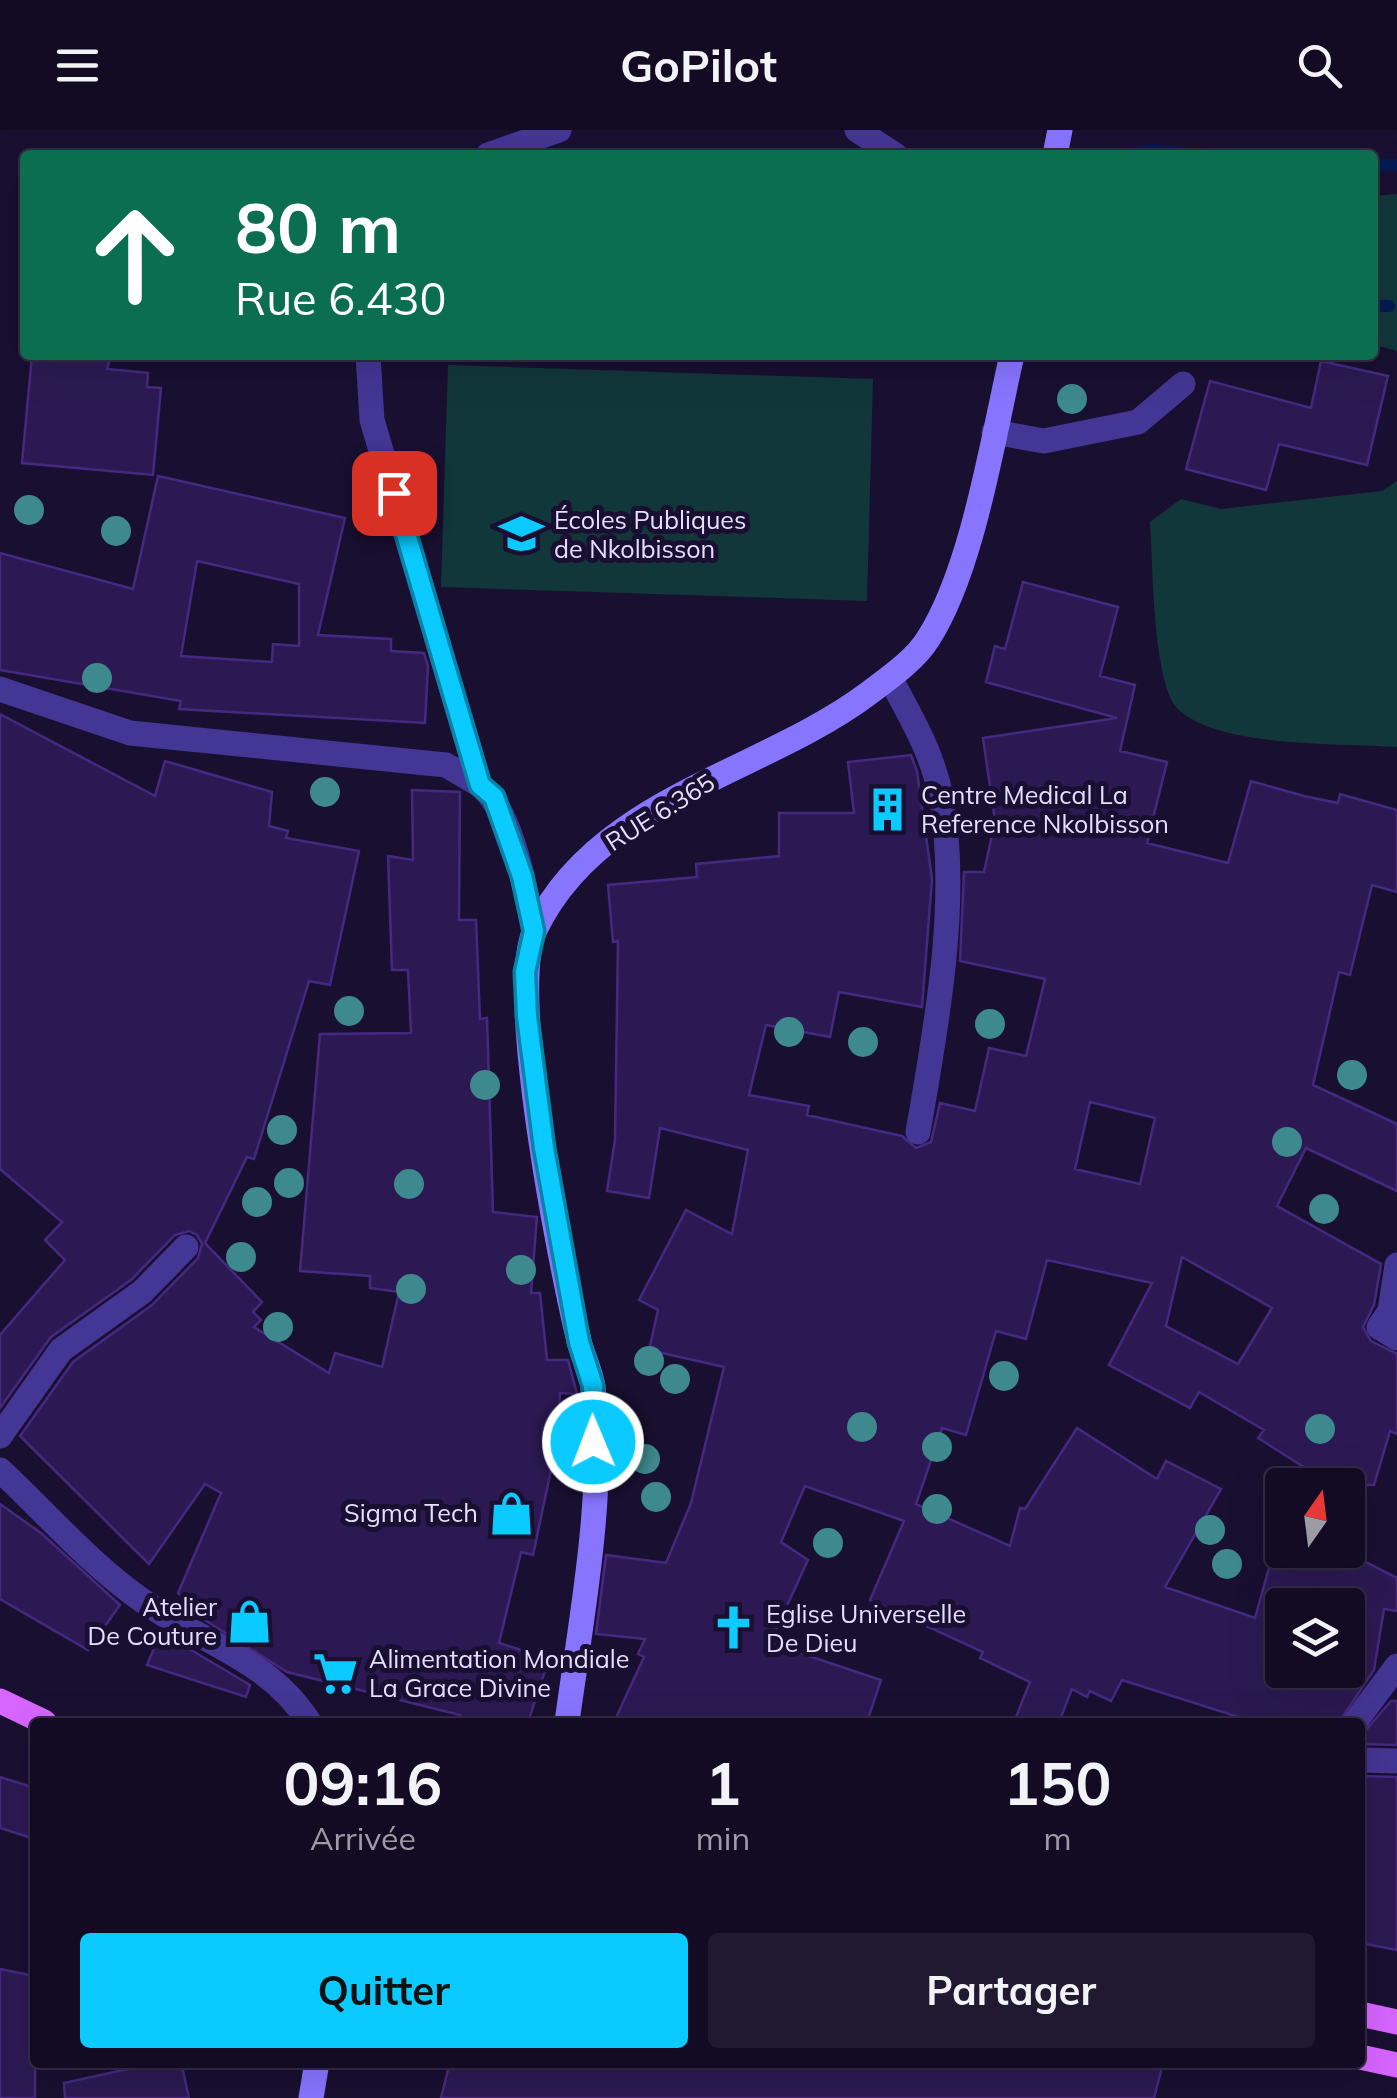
<!DOCTYPE html>
<html lang="fr">
<meta charset="utf-8">
<style>
:root{--surface:#130b24;--page:#201931;--text:#f1f3f6;--muted:#9d9ba6;--line:#322b41;--accent:#0acaff}
body{margin:0;font-family:Mulish,sans-serif;background:var(--page);color:var(--text);height:100vh;display:flex;flex-direction:column;font-size:38px;white-space:nowrap}
*{box-sizing:border-box;margin:0}
p{font-size:32px;color:var(--muted)}
.icon{flex:none;width:55px;height:55px;fill:none;stroke:currentColor;stroke-width:2;stroke-linecap:round;stroke-linejoin:round}
.map{position:relative;flex:1;overflow:hidden}
.side{position:absolute;left:30px;top:1588px;width:1335px;height:350px;display:flex;flex-direction:column;background:var(--surface);border-radius:10px;box-shadow:0 10px 40px #0002,0 0 0 2px var(--line)}
.side>*{flex:none}
.banner{position:absolute;left:20px;top:20px;width:1358px;height:210px;border-radius:10px;box-shadow:0 10px 40px #0002,0 0 0 2px var(--line);background:#0b6e4f;color:#fff;overflow:hidden}
.needle{width:65px;rotate:14deg}
.buttons{position:absolute;left:1265px;top:1338px;display:grid;gap:20px}
.buttons a{display:grid;place-items:center;width:100px;height:100px;border-radius:10px;background:var(--surface);box-shadow:0 10px 40px #0002,0 0 0 2px var(--line);font-size:50px}
.pin{position:absolute;display:grid;place-items:center;width:85px;height:85px;color:#fff;margin:-42px;border-radius:20px;box-shadow:0 5px 15px #0006}
.me{position:absolute;width:110px;margin:-55px;rotate:359deg;stroke-linejoin:round;filter:drop-shadow(0 0 8px #0008)}
.turn{display:flex;align-items:center;gap:35px;height:210px;padding:0 50px;font-size:45px}
.turn .icon{width:130px;height:130px;stroke-width:2.5}
.turn b{display:block;font-size:70px;line-height:85px}
.eta{display:flex;justify-content:space-evenly;align-items:center;height:170px;text-align:center}
.eta b{font-size:60px;font-weight:700;line-height:70px}
.action{display:flex;gap:20px;margin-top:auto;padding:20px 50px}
.action a{flex:1;height:115px;border-radius:10px;background:var(--accent);color:#111;font-size:40px;font-weight:700;line-height:115px;text-align:center}
.action a+a{background:var(--page);color:var(--text)}
header{display:flex;justify-content:space-between;align-items:center;height:130px;padding:0 50px;background:var(--surface);font-size:45px;font-weight:700}
.map>svg:first-child{display:block}
</style>
<header><svg class="icon" aria-label="menu" viewBox="0 0 24 24"><path d="M4 6h16M4 12h16M4 18h16"/></svg>GoPilot<svg class="icon" aria-label="search" viewBox="0 0 24 24"><circle cx="10" cy="10" r="6"/><path d="M15 15l6 6"/></svg></header>
<div class="map">
<svg width="1397" height="1968" viewBox="0 0 1397 1968">
<rect width="100%" height="100%" fill="#190f30"/>
<!-- green -->
<g fill="#11373b">
<path d="M1397,64V221L1372,214L1373,66Z"/>
<path d="M448,235L873,249L867,471L441,457Z"/>
<path d="M1397,351V617C1342,613 1220,618 1179,580C1152,556 1153,431 1150,392L1181,369L1221,379L1382,361Z"/>
</g>
<g fill="none" stroke-linecap="round" stroke-linejoin="round">
<!-- stream -->
<g stroke="#051953" stroke-width="12">
<path d="M1122,25L1151,20L1218,25"/>
<path d="M1372,35H1397"/>
<path d="M1372,176H1389"/>
</g>
</g>
<!-- building -->
<g fill="#2c1953" stroke="#452981" stroke-width="2.5" fill-rule="evenodd">
<path d="M32,225H111L107,239L148,243L147,257L161,258L153,345L22,333Z"/>
<path d="M1321,231L1388,246L1367,335L1279,314L1266,360L1186,339L1210,251L1311,278Z"/>
<path d="M158,346L345,388L318,505L391,509V521L424,523L428,536L425,593L179,579L181,571L0,540V423L133,459ZM197,431L299,454V516L273,514L272,532L181,526Z"/>
<path d="M1023,452L1118,477L1100,546L1135,555L1120,621L1167,632L1147,713L1228,733L1251,651L1304,666L1338,673L1340,664L1397,680V762L1372,755L1350,845L1339,842L1313,955L1397,994V1061L1306,1018L1277,1076L1381,1134L1374,1175L1363,1197L1371,1211L1397,1224V1304L1390,1301L1374,1355H1332L1258,1308L1264,1300L1199,1262L1190,1278L1109,1235L1152,1153L1047,1130L1026,1209L996,1201L966,1305L942,1298L916,1374L1010,1416L1020,1378L1025,1379L1077,1298L1157,1349L1166,1331L1221,1359L1165,1457L1255,1488L1274,1420H1342L1397,1448V1481L1384,1479L1374,1540L1339,1592H1254L1122,1550L1111,1571L1090,1561L1087,1567L1072,1559L1059,1592H1014L1030,1552L980,1528L983,1522L870,1470L904,1391L805,1356L781,1412L808,1430L770,1513L881,1550L867,1592H614L644,1527L638,1524L645,1509L596,1504L606,1425L666,1433L691,1373L724,1237L649,1220L658,1180L639,1170L686,1080L732,1104L748,1020L660,998L649,1068L607,1061L615,1010L618,811L613,812L608,755L697,747L696,734L779,726V683H854L848,632L911,625L917,641L932,749L922,877L839,862L830,907L766,895L749,965L809,976L807,985L902,1006L916,1018L931,1012L940,973L975,981L989,918L1026,926L1045,849L960,831L964,742H984L995,691L983,608L1117,588L986,552L995,516L1005,519ZM1090,972L1155,988L1140,1054L1075,1039ZM1182,1127L1272,1178L1238,1234L1166,1196ZM1282,1475H1348V1540H1282Z"/>
<path d="M0,584L155,666L165,631L272,662L269,696L288,701L286,708L359,721L330,855L309,851L254,1029L247,1027L205,1113L262,1172L253,1182L261,1190L254,1197L329,1243L335,1223L382,1237L399,1162L370,1158V1146L300,1141L320,904L411,903L408,840H392L388,726L413,730L412,660L460,662L459,790H476L480,889L487,888L493,1082L537,1087L531,1163H540L547,1230H568L577,1264L560,1263L558,1307L533,1425L521,1422L499,1513L549,1529L528,1592H458L460,1585L287,1542L192,1482L194,1479L178,1463L221,1363L205,1354L149,1434L20,1306L73,1232L152,1175L198,1128L202,1114L197,1105L189,1101L175,1105L131,1150L51,1207L0,1278V1205L65,1130L45,1110L62,1092L0,1039Z"/>
<path d="M0,1374L41,1403L120,1475L88,1520L0,1469Z"/>
<path d="M161,1502L250,1555L246,1567L147,1535Z"/>
<path d="M1391,1571H1397V1615L1360,1614V1607Z"/>
<path d="M1360,1646L1397,1647V1820L1360,1813Z"/>
<path d="M0,1647L35,1658V1709L0,1698Z"/>
<path d="M0,1839L35,1846V1968H0Z"/>
<path d="M160,1932H181L189,1968H65L64,1953Z"/>
<path d="M450,1932H1145L1162,1937L1154,1968H441Z"/>
</g>
<g fill="none" stroke-linecap="round" stroke-linejoin="round">
<!-- street -->
<g stroke="#443694" stroke-width="25">
<path d="M857,0L895,25"/>
<path d="M488,25L559,0"/>
<path d="M368,225L372,290L480,655C513,683 525,759 534,801"/>
<path d="M994,302L1044,311L1138,292L1183,254"/>
<path d="M890,548C910,585 933,624 941,667C960,771 936,898 918,1002"/>
<path d="M0,559L130,603L446,635L480,655"/>
<path d="M1397,1135L1390,1181L1379,1197L1397,1208"/>
<path d="M0,1306L61,1220L142,1162L186,1117"/>
<path d="M0,1340C46,1383 91,1435 143,1471C202,1513 269,1529 309,1592"/>
<path d="M1355,1592L1397,1536"/>
<path d="M1360,1630L1397,1631"/>
</g>
<!-- secondary -->
<g stroke="#8875ff" stroke-width="25">
<path d="M1055,25L1060,0"/>
<path d="M567,1592C581,1489 606,1361 593,1257C591,1242 583,1227 579,1211C561,1137 506,861 535,800C597,669 763,643 869,563C889,548 915,530 928,509C973,439 993,307 1012,225"/>
<path d="M311,1968L317,1932"/>
</g>
<!-- primary -->
<g stroke="#d765ff" stroke-width="25">
<path d="M0,1571L44,1592"/>
<path d="M1360,1884L1397,1892"/>
<path d="M1360,1927L1397,1935"/>
</g>
</g>
<!-- trees -->
<g fill="#3e898e">
<circle cx="1072" cy="269" r="15"/>
<circle cx="29" cy="380" r="15"/>
<circle cx="116" cy="401" r="15"/>
<circle cx="97" cy="548" r="15"/>
<circle cx="325" cy="662" r="15"/>
<circle cx="349" cy="881" r="15"/>
<circle cx="990" cy="894" r="15"/>
<circle cx="789" cy="902" r="15"/>
<circle cx="863" cy="912" r="15"/>
<circle cx="1352" cy="945" r="15"/>
<circle cx="485" cy="955" r="15"/>
<circle cx="282" cy="1000" r="15"/>
<circle cx="1287" cy="1012" r="15"/>
<circle cx="289" cy="1053" r="15"/>
<circle cx="409" cy="1054" r="15"/>
<circle cx="257" cy="1072" r="15"/>
<circle cx="1324" cy="1079" r="15"/>
<circle cx="241" cy="1127" r="15"/>
<circle cx="521" cy="1140" r="15"/>
<circle cx="411" cy="1159" r="15"/>
<circle cx="278" cy="1197" r="15"/>
<circle cx="649" cy="1231" r="15"/>
<circle cx="1004" cy="1246" r="15"/>
<circle cx="675" cy="1249" r="15"/>
<circle cx="862" cy="1297" r="15"/>
<circle cx="1320" cy="1299" r="15"/>
<circle cx="937" cy="1317" r="15"/>
<circle cx="645" cy="1329" r="15"/>
<circle cx="656" cy="1367" r="15"/>
<circle cx="937" cy="1379" r="15"/>
<circle cx="1210" cy="1400" r="15"/>
<circle cx="828" cy="1413" r="15"/>
<circle cx="1227" cy="1434" r="15"/>
</g>
<g fill="none" stroke-linecap="round" stroke-linejoin="round">
<defs>
<path id="route" d="M394,363L480,655L494,667L522,746L534,801L525,842L527,886L544,1018L579,1212L593,1256V1312"/>
</defs>
<!-- route casing -->
<use href="#route" stroke="#0683a6" stroke-width="25"/>
<!-- route -->
<use href="#route" stroke="#0acaff" stroke-width="18"/>
</g>
<!-- icons -->
<defs>
<symbol id="school-bare" viewBox="-9 -9 18 18"><path d="M0-5L7-2L0 1L-7-2ZM-4 1L0 2.5L4 1V4Q0 6-4 4Z" fill="#0acaff" stroke="#190f30" stroke-width="2.5" paint-order="stroke"/></symbol>
<symbol id="building-bare" viewBox="-9 -9 18 18"><path d="M-4-6H4V6H1V3H-1V6H-4ZM-2.5-4.3h1.7v1.8h-1.7ZM.8-4.3h1.7v1.8H.8ZM-2.5-1h1.7V.8h-1.7ZM.8-1h1.7V.8H.8Z" fill="#0acaff" stroke="#190f30" stroke-width="2.5" paint-order="stroke"/></symbol>
<symbol id="shop-bare" viewBox="-9 -9 18 18"><path d="M-5-2.5h2.3a2.7 3.5 0 0 1 5.4 0H5L5.5 6h-11ZM-1.5-2.5h3a1.5 2.3 0 0 0-3 0Z" fill="#0acaff" stroke="#190f30" stroke-width="2.5" paint-order="stroke"/></symbol>
<symbol id="church-bare" viewBox="-9 -9 18 18"><path d="M-1.2-6h2.4v3.5h3.3v2.4h-3.3V6h-2.4V-.1h-3.3v-2.4h3.3Z" fill="#0acaff" stroke="#190f30" stroke-width="2.5" paint-order="stroke"/></symbol>
<symbol id="supermarket-bare" viewBox="-9 -9 18 18"><path d="M-6-5.5h2.5l.6 2H6L4.5 2H-2.5L-4.4-4H-6ZM-1.5 3.2a1.3 1.3 0 1 0 .1 0ZM3 3.2a1.3 1.3 0 1 0 .1 0Z" fill="#0acaff" stroke="#190f30" stroke-width="2.5" paint-order="stroke"/></symbol>
</defs>
<g fill-rule="evenodd">
<use href="#school-bare" x="490" y="372" width="63" height="63"/>
<use href="#building-bare" x="856" y="648" width="63" height="63"/>
<use href="#shop-bare" x="480" y="1352" width="63" height="63"/>
<use href="#shop-bare" x="218" y="1460" width="63" height="63"/>
<use href="#church-bare" x="702" y="1466" width="63" height="63"/>
<use href="#supermarket-bare" x="304" y="1512" width="63" height="63"/>
</g>
<g text-anchor="middle" stroke-width="10" stroke-linejoin="round" paint-order="stroke">
<!-- poi labels -->
<g font-size="25" fill="#e6deff" stroke="#190f30" text-anchor="start">
<text x="554" y="399">Écoles Publiques<tspan x="554" dy="29">de Nkolbisson</tspan></text>
<text x="921" y="674">Centre Medical La<tspan x="921" dy="29">Reference Nkolbisson</tspan></text>
<text x="478" y="1392" text-anchor="end">Sigma Tech</text>
<text x="217" y="1486" text-anchor="end">Atelier<tspan x="217" dy="29">De Couture</tspan></text>
<text x="766" y="1493">Eglise Universelle<tspan x="766" dy="29">De Dieu</tspan></text>
<text x="369" y="1538">Alimentation Mondiale<tspan x="369" dy="29">La Grace Divine</tspan></text>
</g>
<!-- street labels -->
<g font-size="25" fill="#e6deff" stroke="#190f30">
<text transform="translate(660 682) rotate(-32)" y="9">RUE 6.365</text>
</g>
</g>
</svg>
<div class="buttons">
<a><svg class="needle" viewBox="-14 -14 28 28"><path d="M0-13l5 13h-10z" fill="#e53935"/><path d="M0 13l5-13h-10z" fill="#9d9ba6"/></svg></a>
<a><svg class="icon" aria-label="layers" viewBox="0 0 24 24"><path d="M12 4l9 5-9 5-9-5zM3 14l9 5 9-5"/></svg></a>
</div>
<div class="pin" style="left:394px;top:363px;background:#d93025"><svg class="icon" aria-label="arrive" viewBox="0 0 24 24"><path d="M6 21V4h12l-3 4 3 4H6"/></svg></div>
<svg class="me" style="left:593px;top:1312px" viewBox="-20 -20 40 40"><circle r="17" fill="#0acaff" stroke="#fff" stroke-width="3"/><path d="M0-11L8 9 0 5-8 9z" fill="#fff"/></svg>
<div class="banner">
<div class="turn"><svg class="icon" aria-label="ahead" viewBox="0 0 24 24"><path d="M12 20V5M6 11l6-6 6 6"/></svg><div><b>80 m</b>Rue 6.430</div></div>
</div>
<section class="side">
<div class="eta">
<div><b>09:16</b><p>Arrivée</p></div>
<div><b>1</b><p>min</p></div>
<div><b>150</b><p>m</p></div>
</div>
<div class="action"><a>Quitter</a><a>Partager</a></div>
</section>
</div>
